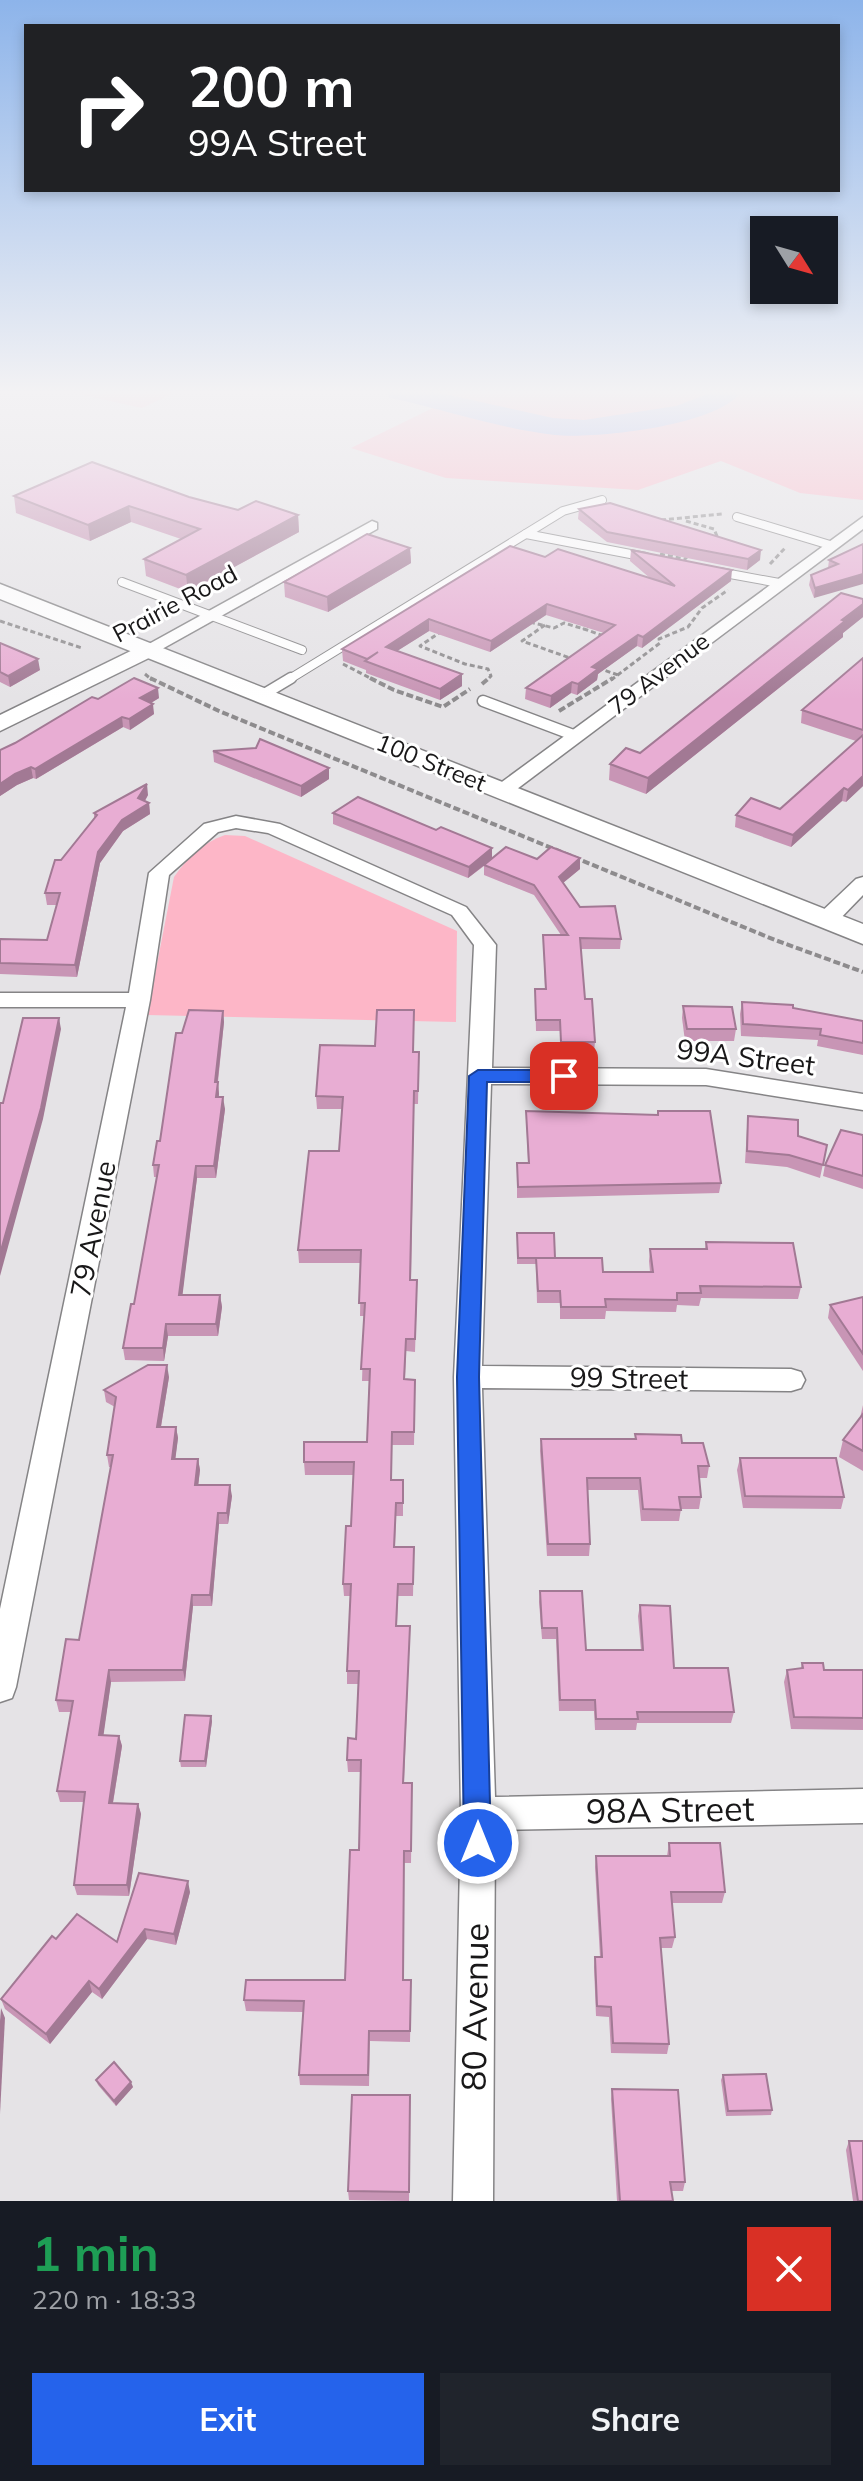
<!DOCTYPE html>
<meta charset="utf-8">
<style>
:root{--surface:#171b24;--page:#20242c;--text:#f1f3f6;--muted:#9ea1a6;--accent:#2563eb}
body{margin:0;font-family:Mulish,sans-serif;background:var(--page);color:var(--text);height:100vh;display:flex;flex-direction:column;font-size:30px;white-space:nowrap}
*{box-sizing:border-box;margin:0}
p{font-size:26px;color:var(--muted)}
.icon{flex:none;width:44px;height:44px;fill:none;stroke:currentColor;stroke-width:2;stroke-linecap:round;stroke-linejoin:round}
.map{position:relative;height:2201px;overflow:hidden}
.drawer{display:flex;flex-direction:column;background:var(--surface);flex:1}
.drawer>*{flex:none}
.top-card{position:absolute;left:24px;top:24px;width:816px;height:168px;border-radius:0px;box-shadow:0 4px 12px #0003;background:#202124;color:#fff;overflow:hidden}
.needle{width:52px;rotate:127deg}
.tools{position:absolute;left:750px;top:216px;display:grid;gap:16px}
.tools a{display:grid;place-items:center;width:88px;height:88px;border-radius:0px;background:var(--surface);box-shadow:0 4px 12px #0003;font-size:40px}
.pin{position:absolute;display:grid;place-items:center;width:68px;height:68px;color:#fff;margin:-34px;border-radius:16px;box-shadow:0 4px 12px #0006}
.me{position:absolute;width:88px;margin:-44px;rotate:0deg;stroke-linejoin:round;filter:drop-shadow(0 0 6px #0008)}
.turn{display:flex;align-items:center;gap:28px;height:168px;padding:0 32px;font-size:36px}
.turn .icon{width:104px;height:104px;stroke-width:2.5}
.turn b{display:block;font-size:56px;line-height:68px}
.round{display:grid;place-items:center;flex:none;width:84px;height:84px;border-radius:0px;background:var(--page)}
.overview{display:flex;align-items:center;justify-content:space-between;height:136px;padding:0 32px}
h1{font-size:48px;font-weight:700;line-height:60px;color:#1e9e55}
.action{display:flex;gap:16px;margin-top:auto;padding:16px 32px}
.action a{flex:1;height:92px;border-radius:0px;background:var(--accent);color:#fff;font-size:32px;font-weight:700;line-height:92px;text-align:center}
.action a+a{background:var(--page);color:var(--text)}
.map>svg:first-child{display:block}
</style>
<div class="map">
<svg width="863" height="2201" viewBox="0 0 863 2201">
<rect width="100%" height="100%" fill="#e5e3e6"/>
<!-- green -->
<g fill="#fdb6c7">
<path d="M69,392H176L142,408Z"/>
<path d="M400,392H863V500L800,493L721,461L638,490L446,478L351,448L447,401Z"/>
<path d="M225,835L245,836L457,931L456,1022L147,1015L174,877C188,857 202,843 225,835Z"/>
</g>
<g fill="none" stroke-linecap="round" stroke-linejoin="round">
<!-- river -->
<path fill="#a4b4ee" fill-rule="evenodd" d="M386,392H436L553,418L584,420L676,406L713,392H741C717,426 595,439 555,435C503,429 451,412 400,400L390,398Z"/>
<defs>
<g id="service-far1">
<path d="M737,517L830,545"/>
<path d="M526,534L646,557"/>
<path d="M719,572L779,583"/>
<path d="M122,582L302,650"/>
<path d="M288,680L563,511L602,500"/>
</g>
<g id="service">
<path d="M261,696L291,678"/>
<path d="M483,701L576,736"/>
</g>
<g id="minor">
<path d="M863,517V529L509,795H495L492,791L495,787Z"/>
<path d="M372,521L377,523V529L153,654L147,655L138,650Z"/>
<path d="M236,816L280,824L466,907L496,945L492,1068L706,1069L863,1094V1110L706,1085L491,1084L482,1366L791,1369L801,1372L805,1380L801,1388L791,1391L482,1388L495,1797L863,1789V1823L495,1830L493,2201H453L461,1814L454,1377L474,945L452,915L268,833L236,828L218,832L169,875L150,1000L16,1687L12,1698L0,1702V1609L126,1007H0V993H129L149,873L204,824Z"/>
<path d="M863,877V895L834,925H818L815,920L818,915L856,879Z"/>
</g>
<path id="tertiary" d="M147,643L158,650L155,655L0,731V715Z"/>
<path id="secondary" d="M0,584L863,924V944L0,599Z"/>
</defs>
<!-- service-far1 casing -->
<use href="#service-far1" stroke="#858486" stroke-width="10"/>
<!-- service casing -->
<use href="#service" stroke="#858486" stroke-width="13"/>
<!-- minor casing -->
<use href="#minor" stroke="#858486" stroke-width="3"/>
<!-- tertiary casing -->
<use href="#tertiary" stroke="#858486" stroke-width="3"/>
<!-- secondary casing -->
<use href="#secondary" stroke="#858486" stroke-width="3"/>
<!-- path-far1 -->
<g stroke="#8d8b8d" stroke-width="3" stroke-dasharray="5 3" stroke-linecap="butt">
<path d="M661,520L722,514"/>
<path d="M686,521L714,529L719,541"/>
<path d="M660,554L685,559L688,556"/>
<path d="M770,564L785,548"/>
<path d="M0,621L82,648"/>
<path d="M530,622L554,628L564,623L584,629"/>
<path d="M591,624L584,629L604,636"/>
<path d="M545,625L522,641L573,659"/>
<path d="M442,631L420,646L465,664L488,669L491,676L487,680"/>
<path d="M343,664L374,680"/>
<path d="M598,668L618,675"/>
<path d="M145,674L152,680"/>
<path d="M611,680L660,643L659,639L688,627L702,608L728,590"/>
</g>
<!-- path -->
<g stroke="#8d8b8d" stroke-width="4" stroke-dasharray="7 3" stroke-linecap="butt">
<path d="M150,678L219,711L775,940L863,972"/>
<path d="M370,678L394,690L443,707L470,689"/>
<path d="M482,684L489,678"/>
<path d="M559,711L613,678"/>
</g>
<!-- service-far1 -->
<use href="#service-far1" stroke="#fff" stroke-width="8"/>
<!-- service -->
<use href="#service" stroke="#fff" stroke-width="10"/>
<!-- minor -->
<use href="#minor" fill="#fff" fill-rule="evenodd"/>
<!-- tertiary -->
<use href="#tertiary" fill="#fff" fill-rule="evenodd"/>
<!-- secondary -->
<use href="#secondary" fill="#fff" fill-rule="evenodd"/>
</g>
<!-- wall -->
<g fill="#c895b5">
<path d="M14,496L189,497L238,510L298,515L299,532L188,592L146,576L144,559L181,539L131,522L90,541L16,513Z"/>
<path d="M579,509L760,560L747,570L607,542L578,519Z"/>
<path d="M863,544L814,598L809,585L811,575L828,568L829,560Z"/>
<path d="M410,548L411,563L328,612L285,597L284,582Z"/>
<path d="M631,550L731,581L642,648L637,646L598,674L597,680L577,695L571,693L550,708L525,699L526,688L604,633L546,615L490,652L429,631L397,651L462,674V686L440,700L366,673V670L343,661L342,649L545,557L651,579L630,561Z"/>
<path d="M863,599V617L843,633V637L646,794L609,780L610,764L640,753Z"/>
<path d="M0,643L40,670L10,687L0,682Z"/>
<path d="M863,658V786L846,802L842,801L791,847L735,827L736,815L780,809L856,741L801,723L802,710Z"/>
<path d="M159,698L151,703L154,714L130,730L123,727L36,779L33,778L17,785L0,796V750L15,743L98,699Z"/>
<path d="M213,751L329,779L301,797L214,762Z"/>
<path d="M148,795L145,801L149,803L150,814L123,831L100,863L77,977L0,974V939L47,940L57,905H47L45,893L61,860L94,819V813Z"/>
<path d="M333,813L492,858H580V869L563,883L580,907L621,939L620,949H581L585,999L595,1042L594,1052H561L560,1031H536L535,989H545L543,935H561L534,895L484,875V866L468,878L333,824Z"/>
<path d="M742,1002L793,1008L863,1021V1055L817,1046L818,1040L741,1036L740,1014Z"/>
<path d="M683,1006L736,1029L734,1041H685L682,1018Z"/>
<path d="M223,1011L224,1022L218,1082L219,1097L225,1109L216,1178H197L182,1295H220L222,1307L218,1336H168L164,1361L125,1360L123,1348L134,1304L157,1177H154L153,1165L160,1141L182,1033Z"/>
<path d="M413,1052H419L418,1104H414L411,1280L417,1293L415,1352L406,1351L405,1379L415,1380L414,1445H392L391,1480H403V1516H396L395,1547H414L413,1596H398L397,1626H410L404,1783L412,1794L411,1863H404L403,1980L411,1991L410,2042L370,2041L369,2086L300,2085L299,2075L303,2012L246,2011L244,2000L345,1980L359,1850L361,1772H348L347,1760L356,1739L358,1684H347V1671L350,1596H344L343,1584L351,1526L354,1475H305L304,1462L367,1442L369,1381H362L364,1316H360L361,1263H299L298,1250L339,1151L342,1109H317L316,1096Z"/>
<path d="M526,1111L657,1115L658,1111L721,1183L719,1193L517,1198V1163H528Z"/>
<path d="M748,1116L798,1136L827,1145L820,1178L787,1167L745,1163L747,1128Z"/>
<path d="M863,1135V1189L823,1176L825,1165Z"/>
<path d="M517,1233L555,1258L603,1272H650L649,1261L650,1249H705L706,1242L801,1287L798,1299L701,1298L699,1306L677,1305L676,1312L606,1311L605,1319H560V1303H537L536,1264H517Z"/>
<path d="M863,1297V1371L828,1318L830,1305Z"/>
<path d="M169,1377L161,1427H176L178,1438L175,1459H198L200,1470L198,1485L232,1496L228,1524H219L212,1606H193L185,1681L111,1682L103,1735L119,1736L122,1746L113,1803L138,1804L141,1814L129,1896L77,1895L74,1885L84,1802H60L57,1791L71,1712H59L56,1700L79,1640L111,1467H109L107,1455L115,1407L106,1402L104,1390Z"/>
<path d="M863,1405V1471L839,1457L843,1440L860,1418Z"/>
<path d="M635,1434L682,1443L709,1466L707,1478H699L701,1497L699,1509H681L679,1521H641L638,1490H587L590,1544L589,1556H547L540,1451L541,1439H635Z"/>
<path d="M740,1458L844,1497L841,1509L743,1508L737,1470Z"/>
<path d="M540,1591L586,1650H641L638,1616L640,1605L674,1668L734,1712L731,1723H637L636,1730H595L594,1711H559L556,1639H542L539,1602Z"/>
<path d="M802,1663L824,1670H863V1730L791,1729L784,1682L787,1670L801,1668Z"/>
<path d="M212,1721L206,1767H181L180,1761Z"/>
<path d="M669,1843L725,1892L722,1903H672L675,1937L672,1948H661L669,2044L667,2054L611,2053L609,2017L596,2016L594,1967L595,1957H600L595,1867L596,1856H667Z"/>
<path d="M190,1892L176,1945L147,1939L102,1999L92,1992L50,2044L5,2009L1,1999L56,1939L117,1942Z"/>
<path d="M723,2075L772,2110L771,2115L726,2116L721,2080Z"/>
<path d="M96,2080L133,2087L116,2106L98,2085Z"/>
<path d="M612,2089L685,2182L683,2191H671L673,2201H617L611,2099Z"/>
<path d="M410,2095L409,2201L349,2200L348,2191Z"/>
<path d="M849,2141L863,2201H853L846,2150Z"/>
</g>
<!-- shaded-wall -->
<g fill="#a27994">
<path d="M129,506L131,522L90,541L88,525Z"/>
<path d="M298,515L299,532L188,592L186,575Z"/>
<path d="M410,548L411,563L328,612L327,597Z"/>
<path d="M761,550L760,560L747,570L748,559Z"/>
<path d="M732,570L731,581L642,648L643,637Z"/>
<path d="M863,574V584L814,598L815,588Z"/>
<path d="M547,604L546,615L490,652L491,641Z"/>
<path d="M863,604V617L843,633V637L646,794L648,778Z"/>
<path d="M429,619V631L386,658V647Z"/>
<path d="M638,635L637,646L598,674L597,680L577,695L578,684L592,667Z"/>
<path d="M38,659L40,670L10,687L8,676Z"/>
<path d="M462,674V686L440,700V689Z"/>
<path d="M572,682L571,693L550,708L551,696Z"/>
<path d="M158,688L159,698L141,709L140,698Z"/>
<path d="M153,704L154,714L130,730L129,719Z"/>
<path d="M122,717L123,727L36,779L35,769Z"/>
<path d="M31,767L33,778L17,785L0,796V784L15,774Z"/>
<path d="M329,768V779L301,797V786Z"/>
<path d="M863,776V786L846,802L848,790Z"/>
<path d="M147,784L148,795L140,809L149,803L150,814L123,831L100,863L77,977L75,965L98,852L138,798Z"/>
<path d="M844,788L842,801L791,847L793,835Z"/>
<path d="M492,848V859L468,878L469,867Z"/>
<path d="M580,858V869L558,887L559,877Z"/>
<path d="M223,1011L224,1022L217,1087L218,1082L219,1094L217,1109L215,1082Z"/>
<path d="M59,1018L61,1029L43,1119L0,1276V1254Z"/>
<path d="M223,1097L225,1109L216,1178L214,1166Z"/>
<path d="M196,1166L197,1178L181,1307L179,1295Z"/>
<path d="M220,1295L222,1307L218,1336L216,1324Z"/>
<path d="M166,1324L168,1336L164,1361L163,1348Z"/>
<path d="M167,1365L169,1377L159,1438L157,1427Z"/>
<path d="M176,1427L178,1438L174,1470L172,1459Z"/>
<path d="M198,1459L200,1470L197,1496L195,1485Z"/>
<path d="M230,1485L232,1496L228,1524L227,1513Z"/>
<path d="M218,1513L219,1524L212,1606L210,1595Z"/>
<path d="M192,1595L193,1606L185,1681L183,1670Z"/>
<path d="M109,1670L111,1682L102,1746L99,1735Z"/>
<path d="M211,1716L212,1721L206,1767L205,1761Z"/>
<path d="M119,1736L122,1746L111,1814L109,1803Z"/>
<path d="M138,1804L141,1814L129,1896L127,1885Z"/>
<path d="M188,1881L190,1892L176,1945L174,1934Z"/>
<path d="M145,1929L147,1939L102,1999L99,1989Z"/>
<path d="M89,1981L92,1992L50,2044L46,2034Z"/>
<path d="M1,2008L5,2018L0,2114V2021Z"/>
<path d="M131,2082L133,2087L116,2106L114,2101Z"/>
</g>
<!-- building -->
<g fill="#e8add3" stroke="#a27994" stroke-width="2">
<path d="M92,462L189,497L238,510L256,501L298,515L186,575L144,559L200,529L129,506L88,525L14,496Z"/>
<path d="M610,503L761,550L748,559L607,532L579,509Z"/>
<path d="M367,534L410,548L327,597L284,582Z"/>
<path d="M863,544V574L815,588L811,575L838,564L829,560Z"/>
<path d="M510,546L545,557L558,549L675,586L631,550L732,570L643,637L638,635L592,667L598,669L578,684L572,682L551,696L526,688L615,625L547,604L491,641L429,619L386,647L462,674L440,689L365,661L378,652L367,659L342,649Z"/>
<path d="M841,593L863,599V604L842,620L845,621L648,778L610,764L626,748L640,753Z"/>
<path d="M0,643L38,659L8,676L0,672Z"/>
<path d="M863,658V730L802,710Z"/>
<path d="M134,678L158,688L140,698L153,704L129,719L122,717L35,769L31,767L15,774L0,784V750L15,743L92,697L98,699Z"/>
<path d="M863,735V776L848,790L844,788L793,835L736,815L751,798L780,809Z"/>
<path d="M260,739L329,768L301,786L213,751L256,748Z"/>
<path d="M147,784L138,798L149,803L122,820L98,852L75,965L0,963V939L47,940L60,893H45L55,860H61L97,815L94,813Z"/>
<path d="M358,797L436,830L441,827L492,848L469,867L333,813Z"/>
<path d="M506,847L537,859L551,847L580,858L559,877L580,907L615,906L621,939L580,938L585,999H592L595,1042H561L560,1020H536L535,989H546L543,935H568L534,885L484,865Z"/>
<path d="M742,1002L793,1005V1008L863,1021V1043L820,1035L821,1029L743,1024Z"/>
<path d="M683,1006L732,1007L736,1029H687Z"/>
<path d="M189,1010L223,1011L215,1082H218L216,1097H223L214,1166H196L179,1295H220L216,1324H166L163,1348H123L131,1304H134L159,1165H153L157,1141H160L176,1033H182Z"/>
<path d="M377,1010H414L413,1052H419L418,1091H414L410,1280H417L415,1339H406L404,1379L415,1380L414,1432H392L391,1480H403V1503H396L394,1547H414L413,1584H398L396,1626H410L403,1783H412L411,1851H404L403,1980H411L410,2031H369L368,2075H299L304,2001L244,2000L246,1980H345L350,1850H359L361,1760H347L348,1738L356,1739L359,1671H347L351,1584H343L346,1526H351L354,1462H304V1442H367L370,1369H361L365,1303H359L361,1250H298L309,1151H339L343,1097L316,1096L320,1045L375,1046Z"/>
<path d="M23,1018H59L41,1108L0,1254V1103H3Z"/>
<path d="M526,1111L658,1115V1111H710L721,1183L518,1187L517,1163H529Z"/>
<path d="M748,1116L798,1120V1136L827,1145L823,1165L789,1155L747,1151Z"/>
<path d="M841,1130L863,1135V1176L825,1165Z"/>
<path d="M517,1233H554L555,1258H518Z"/>
<path d="M706,1242L793,1243L801,1287L700,1286L701,1293H677V1300L605,1299L606,1307H561L560,1291H538L536,1258H602L603,1272H653L650,1249H707Z"/>
<path d="M863,1297V1354L830,1305Z"/>
<path d="M148,1365H167L157,1427H176L172,1459H198L195,1485H230L227,1513H218L210,1595H192L183,1670H109L99,1735L119,1736L109,1803L138,1804L127,1885H74L85,1792L57,1791L73,1701L56,1700L66,1639L79,1640L113,1455H107L116,1397L104,1390Z"/>
<path d="M863,1414V1451L843,1440Z"/>
<path d="M635,1434L681,1435L682,1443H703L709,1466H698L701,1497H679L681,1510L643,1509L640,1478H587L590,1544H548L541,1439H636Z"/>
<path d="M740,1458H836L844,1497L745,1496Z"/>
<path d="M540,1591H582L586,1650H643L640,1605L670,1606L674,1668H728L734,1712H637L638,1719H596L595,1700H560L557,1628H542Z"/>
<path d="M802,1663H823L824,1670H863V1718L794,1717L787,1670L803,1668Z"/>
<path d="M185,1715L211,1716L205,1761H180Z"/>
<path d="M669,1843H720L725,1892H671L675,1937L660,1938L669,2044L613,2043L611,2007L597,2006L595,1957H602L596,1856H670Z"/>
<path d="M139,1873L188,1881L174,1934L145,1929L99,1989L89,1981L46,2034L1,1999L52,1936L56,1939L77,1914L117,1942Z"/>
<path d="M114,2062L131,2082L114,2101L96,2080Z"/>
<path d="M766,2074L772,2110L728,2111L723,2075Z"/>
<path d="M612,2089L678,2090L685,2182H670L673,2201H620Z"/>
<path d="M352,2095H410L409,2192L348,2191Z"/>
<path d="M849,2141H863V2201H858Z"/>
</g>
<!-- sky -->
<linearGradient id="sky" x2="0" y2="1"><stop stop-color="#8db4ea"/><stop offset="0.56" stop-color="#f3f2f4"/><stop offset="1" stop-color="#f3f2f4" stop-opacity="0"/></linearGradient>
<rect width="863" height="700" fill="url(#sky)"/>
<!-- route -->
<path fill="#2563eb" stroke="#184099" stroke-width="2" d="M478,1070H564L573,1076L564,1082H487L479,1377L491,1843L487,1853L478,1856L468,1853L464,1843L457,1377L469,1076Z"/>
<g text-anchor="middle" stroke-width="6" stroke-linejoin="round" paint-order="stroke">
<!-- far-street labels -->
<g font-size="24" fill="#181718" stroke="#fff">
<text transform="translate(175 604) rotate(-28)" y="8">Prairie Road</text>
<text transform="translate(659 674) rotate(-37)" y="8">79 Avenue</text>
<text transform="translate(431 763) rotate(22)" y="8">100 Street</text>
</g>
<!-- street labels -->
<g font-size="28" fill="#181718" stroke="#fff">
<text transform="translate(746 1057) rotate(7)" y="10">99A Street</text>
<text transform="translate(93 1229) rotate(-79)" y="10">79 Avenue</text>
<text transform="translate(629 1378) rotate(1)" y="10">99 Street</text>
</g>
<!-- near-street labels -->
<g font-size="34" fill="#181718" stroke="#fff">
<text transform="translate(670 1810) rotate(-1)" y="12">98A Street</text>
<text transform="translate(475 2007) rotate(-89)" y="12">80 Avenue</text>
</g>
</g>
</svg>
<div class="tools">
<a><svg class="needle" viewBox="-14 -14 28 28"><path d="M0-13l5 13h-10z" fill="#e53935"/><path d="M0 13l5-13h-10z" fill="#9ea1a6"/></svg></a>
</div>
<div class="pin" style="left:564px;top:1076px;background:#d93025"><svg class="icon" aria-label="arrive" viewBox="0 0 24 24"><path d="M6 21V4h12l-3 4 3 4H6"/></svg></div>
<svg class="me" style="left:478px;top:1843px" viewBox="-20 -20 40 40"><circle r="17" fill="#2563eb" stroke="#fff" stroke-width="3"/><path d="M0-11L8 9 0 5-8 9z" fill="#fff"/></svg>
<div class="top-card">
<div class="turn"><svg class="icon" aria-label="right" viewBox="0 0 24 24"><path d="M7 20v-9h11M14 6l5 5-5 5"/></svg><div><b>200 m</b>99A Street</div></div>
</div>
</div>
<section class="drawer">
<div class="overview"><div><h1>1 min</h1><p>220 m · 18:33</p></div><a class="round" style="background:#d93025;color:#fff"><svg class="icon" aria-label="close" viewBox="0 0 24 24"><path d="M6 6l12 12M18 6L6 18"/></svg></a></div>
<div class="action"><a>Exit</a><a>Share</a></div>
</section>
